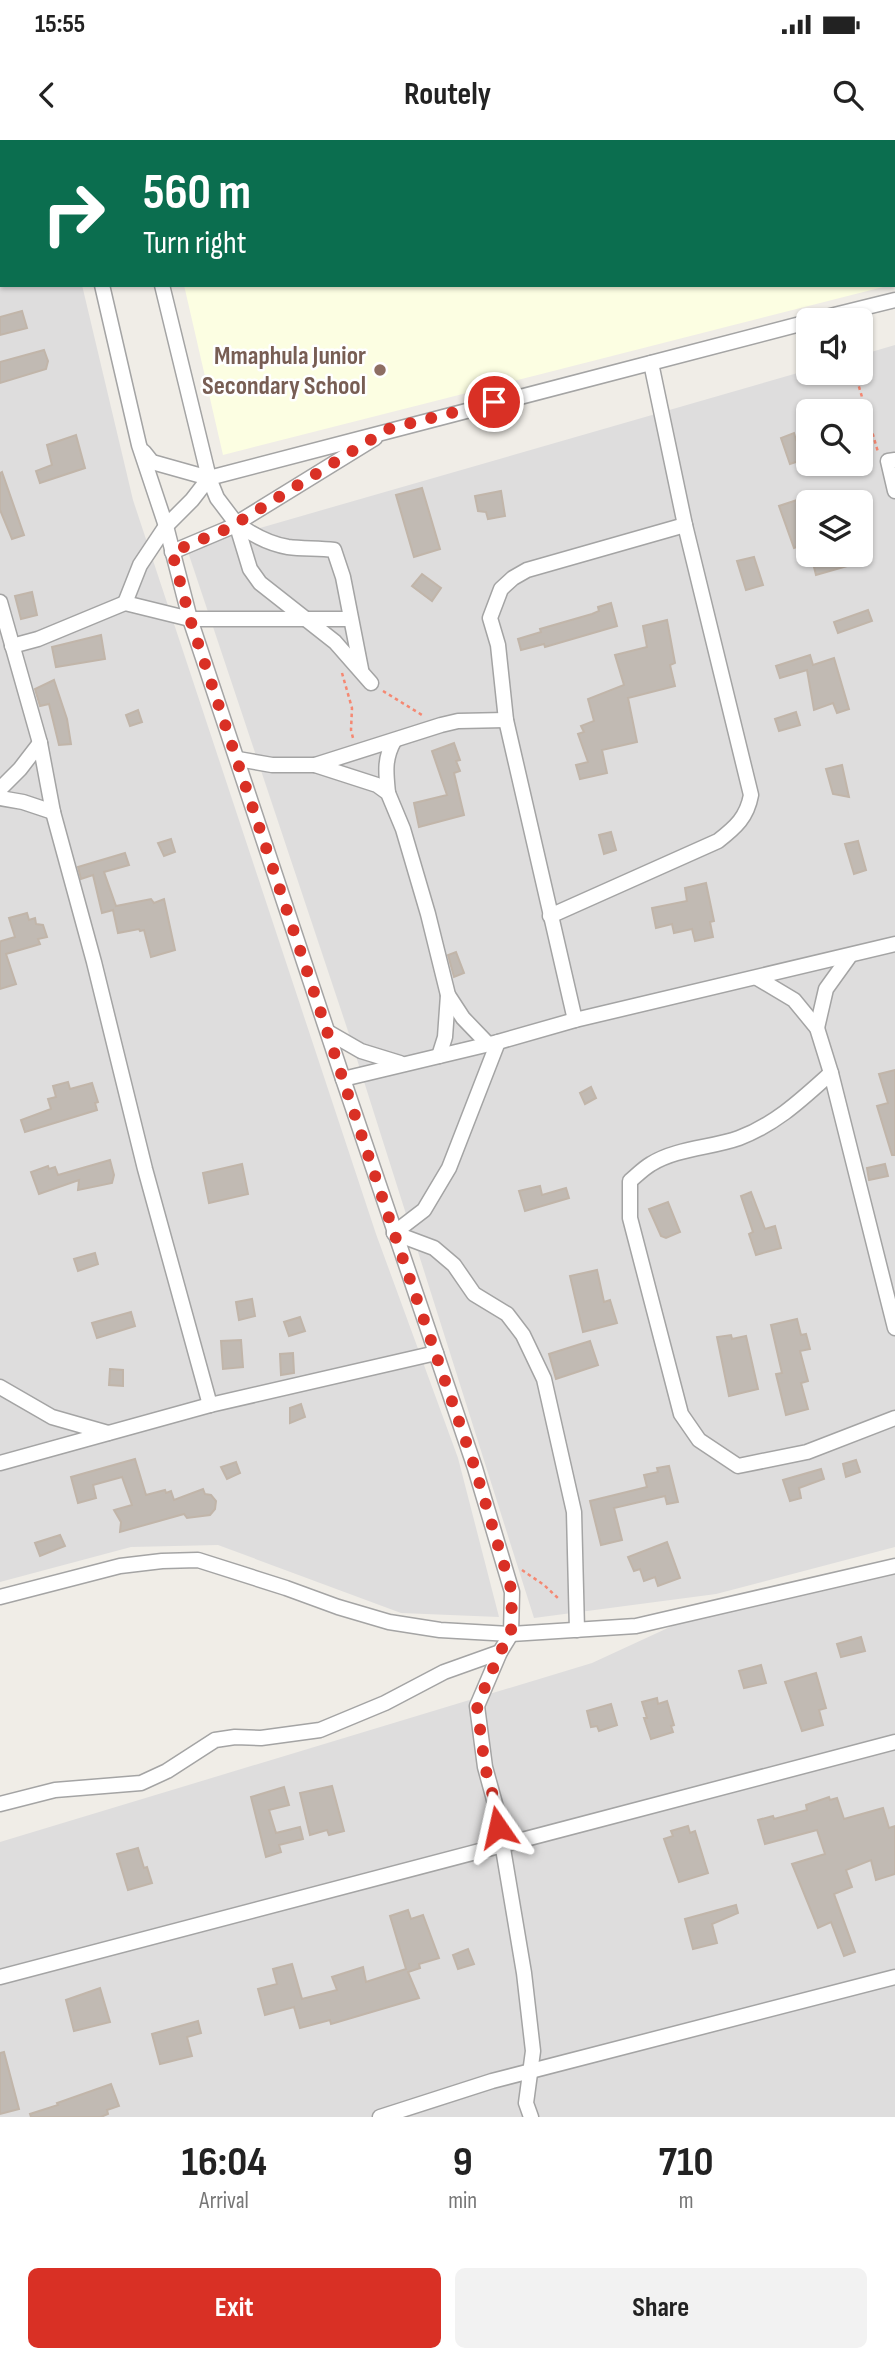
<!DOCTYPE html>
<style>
:root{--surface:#fff;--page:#f2f2f2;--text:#222;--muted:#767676;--accent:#d93025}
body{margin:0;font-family:"Sofia Sans Condensed",sans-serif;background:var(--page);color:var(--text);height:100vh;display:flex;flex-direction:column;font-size:26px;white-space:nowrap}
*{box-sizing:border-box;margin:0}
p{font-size:23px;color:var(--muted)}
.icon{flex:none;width:38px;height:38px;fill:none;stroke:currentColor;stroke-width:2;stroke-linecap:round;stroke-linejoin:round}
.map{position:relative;height:1977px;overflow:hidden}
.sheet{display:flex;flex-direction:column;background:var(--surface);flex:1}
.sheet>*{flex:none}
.top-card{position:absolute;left:0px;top:0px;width:896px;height:147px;box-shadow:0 2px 5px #0004;background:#0b6e4f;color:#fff;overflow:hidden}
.tools{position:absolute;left:796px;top:168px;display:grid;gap:14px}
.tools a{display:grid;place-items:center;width:77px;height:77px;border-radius:10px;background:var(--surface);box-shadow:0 2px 5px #0004;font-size:35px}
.pin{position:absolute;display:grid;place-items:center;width:60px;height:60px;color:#fff;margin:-30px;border:4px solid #fff;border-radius:50%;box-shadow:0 2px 7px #0007}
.me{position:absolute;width:77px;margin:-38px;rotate:349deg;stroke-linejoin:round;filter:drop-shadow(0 0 5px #0008)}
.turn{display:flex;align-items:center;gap:24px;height:147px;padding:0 28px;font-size:32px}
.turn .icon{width:91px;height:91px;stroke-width:2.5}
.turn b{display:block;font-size:49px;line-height:60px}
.eta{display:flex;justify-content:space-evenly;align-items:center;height:119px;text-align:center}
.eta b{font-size:42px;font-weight:700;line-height:49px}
.cta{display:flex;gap:14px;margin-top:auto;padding:14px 28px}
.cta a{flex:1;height:80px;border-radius:10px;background:var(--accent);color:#fff;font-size:28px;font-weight:700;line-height:80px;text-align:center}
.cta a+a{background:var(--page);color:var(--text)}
.status{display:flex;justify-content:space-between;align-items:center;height:49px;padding:0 35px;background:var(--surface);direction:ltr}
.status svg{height:19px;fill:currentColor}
header{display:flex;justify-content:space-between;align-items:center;height:91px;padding:0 28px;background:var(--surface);font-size:32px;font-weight:700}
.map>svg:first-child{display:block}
</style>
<div class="status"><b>15:55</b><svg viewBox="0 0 49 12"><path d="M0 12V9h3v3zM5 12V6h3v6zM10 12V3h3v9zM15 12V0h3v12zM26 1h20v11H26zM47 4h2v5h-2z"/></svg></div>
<header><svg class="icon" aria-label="back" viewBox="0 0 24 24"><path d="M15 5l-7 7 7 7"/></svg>Routely<svg class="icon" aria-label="search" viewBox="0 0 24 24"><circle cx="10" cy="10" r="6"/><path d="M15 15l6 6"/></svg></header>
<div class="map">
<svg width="895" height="1977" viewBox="0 0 895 1977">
<rect width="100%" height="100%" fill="#f0ede7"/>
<!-- residential -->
<g fill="#dedddd" fill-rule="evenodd">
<path d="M0,0H47L48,2H2V145H82L133,360L376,1094L458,1318L499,1477L401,1473L218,1405L131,1407L0,1442Z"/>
<path d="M895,205V1407L716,1454L534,1478L348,891L187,409L808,230V233H861V215ZM808,271H861V324H808ZM808,362H861V415H808Z"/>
<path d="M895,1426V1977H0V1702L592,1523L670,1487L689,1474Z"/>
</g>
<!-- education -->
<g fill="#fcfee2">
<path d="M151,0H895V144L894,2Z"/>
<path d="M184,145H891L223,315Z"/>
</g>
<!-- building -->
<g fill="#c1bab3" stroke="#c1b5a9" stroke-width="2">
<path d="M22,171L27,188L0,195V177Z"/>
<path d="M44,210L48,221L46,229L0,243V222Z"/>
<path d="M794,293L796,300L806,297L808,318L790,324L781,298Z"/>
<path d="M76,295L85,328L40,343L36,331L52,325L47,305Z"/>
<path d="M2,332L24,395L12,399L0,370V333Z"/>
<path d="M422,348L440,409L414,417L396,355Z"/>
<path d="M501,351L505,376L488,379L486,372L478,371L475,356Z"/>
<path d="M797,360L808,388V403L794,408L779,366Z"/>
<path d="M811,415H867L868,420L816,435Z"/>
<path d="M754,417L763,445L746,450L737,421Z"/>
<path d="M422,434L441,448L432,461L412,446Z"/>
<path d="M32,452L37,475L21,479L15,456Z"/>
<path d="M611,463L617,486L545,507L544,504L521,510L518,499L541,492L540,489L592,474L599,471L598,467Z"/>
<path d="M868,470L872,481L838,493L834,482Z"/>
<path d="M667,480L675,523L670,525L675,546L628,558L637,602L602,610L607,633L580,639L576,625L588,622L578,594L584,592L581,586L594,581L588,559L624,545L615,515L647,507L643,486Z"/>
<path d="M101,495L105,519L56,527L52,507Z"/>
<path d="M810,515L813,525L834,518L849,569L837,573L833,563L814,570L807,530L780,538L776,526Z"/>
<path d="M54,540L67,579L71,604L59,605L49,564L40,566L35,549Z"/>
<path d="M138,570L142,582L130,586L126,575Z"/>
<path d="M796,572L800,585L779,591L775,579Z"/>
<path d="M454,603L460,620L456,621L460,631L454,633L464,675L419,687L414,663L447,655L432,611Z"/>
<path d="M842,625L849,657L833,654L826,629Z"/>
<path d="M611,692L616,710L604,714L599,695Z"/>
<path d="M171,699L175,712L164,716L158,703Z"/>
<path d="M858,701L866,730L854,734L845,704Z"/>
<path d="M125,713L129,725L104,732L116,766L151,759L154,763L164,759L175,810L151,817L144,790L140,791L139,789L118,793L113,770L102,773L93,735L81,739L78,727Z"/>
<path d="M706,743L714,781L710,782L713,797L695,801L692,789L674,793L672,784L656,788L652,768L687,761L685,748Z"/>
<path d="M27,773L29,780L35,778L36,784L43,785L47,797L38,799L40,804L6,814L16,844L0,849V803L1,801L15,797L9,778Z"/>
<path d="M456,812L464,833L454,837L448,815Z"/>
<path d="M895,930V1015H892L877,966L888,963L879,934Z"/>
<path d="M68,942L70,949L92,943L98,962L95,963L97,970L25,992L21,980L51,969L48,959L56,957L53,946Z"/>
<path d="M591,947L596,958L585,964L580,953Z"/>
<path d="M110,1020L114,1035L112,1043L78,1050L79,1040L39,1054L31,1032L48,1026L49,1029L55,1027L58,1035Z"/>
<path d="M242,1024L248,1054L209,1063L203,1033Z"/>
<path d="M885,1024L888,1036L869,1040L867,1028Z"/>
<path d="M540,1046L542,1055L566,1048L569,1058L525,1071L519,1051Z"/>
<path d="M751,1052L765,1089L775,1086L781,1108L756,1115L749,1094L753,1092L741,1056Z"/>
<path d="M668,1062L680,1092L666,1098L661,1096L649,1069Z"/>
<path d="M95,1113L98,1124L78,1131L74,1119Z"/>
<path d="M597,1130L604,1162L610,1160L617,1183L583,1192L570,1136Z"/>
<path d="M252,1159L255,1176L239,1180L236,1162Z"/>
<path d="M131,1172L135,1186L97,1198L92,1183Z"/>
<path d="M300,1177L305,1191L289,1196L284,1182Z"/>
<path d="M797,1179L801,1195L806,1194L810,1209L800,1211L808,1241L801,1243L808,1269L786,1275L776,1234L782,1233L771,1185Z"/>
<path d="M731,1195L732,1199L746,1196L758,1249L729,1256L717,1197Z"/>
<path d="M241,1200L243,1227L223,1229L221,1201Z"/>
<path d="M590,1201L598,1225L556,1239L549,1214Z"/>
<path d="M293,1213L294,1233L281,1235L280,1214Z"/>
<path d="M110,1229L123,1230V1246L109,1245Z"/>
<path d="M301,1264L305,1277L290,1283V1268Z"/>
<path d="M135,1319L146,1355L165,1350L166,1353L171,1351L174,1360L203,1349L205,1354L211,1355L216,1361L215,1369L210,1375L187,1378L184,1374L120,1392L121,1382L114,1370L132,1365L122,1337L93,1345L96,1358L78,1363L71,1337Z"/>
<path d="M856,1320L860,1332L846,1337L843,1324Z"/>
<path d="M236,1322L240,1333L227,1339L221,1327Z"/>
<path d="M669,1326L678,1362L667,1364L665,1356L614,1368L622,1400L601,1405L590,1361L647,1347L644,1335L658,1332L657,1328Z"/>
<path d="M821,1329L824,1339L799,1348L801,1358L790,1361L783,1340Z"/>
<path d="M60,1395L65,1406L40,1416L35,1403Z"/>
<path d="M667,1402L680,1438L658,1446L655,1437L644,1441L640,1429L634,1431L628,1417Z"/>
<path d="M861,1497L865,1511L841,1517L837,1504Z"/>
<path d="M761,1525L766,1543L744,1548L739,1531Z"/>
<path d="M816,1533L826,1568L819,1570L823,1585L802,1591L785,1542Z"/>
<path d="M657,1558L658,1564L667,1561L674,1585L671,1586L673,1592L651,1599L644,1578H647L642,1562Z"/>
<path d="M611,1564L617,1585L599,1591L597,1586L591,1587L587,1571Z"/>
<path d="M332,1646L344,1691L329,1695L327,1690L310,1695L300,1653Z"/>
<path d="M284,1647L289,1665L269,1670L276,1693L300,1687L303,1699L279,1705L281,1712L266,1717L251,1657Z"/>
<path d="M829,1657L830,1660L837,1658L844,1679L883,1668L889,1688L895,1686V1734L876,1740L871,1720L846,1730L852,1747L834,1754L855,1812L844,1816L831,1782L818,1788L792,1724L825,1714L817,1690L765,1704L758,1680L773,1676L774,1679L807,1670L806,1665Z"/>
<path d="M688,1686L690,1693L695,1691L708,1733L679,1742L664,1699L673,1696L671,1691Z"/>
<path d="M138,1708L144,1728L147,1727L152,1743L128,1750L117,1714Z"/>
<path d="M736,1765L738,1773L712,1784L717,1803L693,1809L685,1779Z"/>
<path d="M408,1770L411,1779L423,1775L439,1818L419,1824L420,1828L408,1832L419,1858L331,1884L330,1880L300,1888L294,1867L265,1875L258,1849L277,1844L273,1829L292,1824L302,1859L337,1850L332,1837L363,1827L366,1842L406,1829L390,1776Z"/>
<path d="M468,1809L474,1824L458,1829L453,1815Z"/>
<path d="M100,1848L110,1882L74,1891L66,1860Z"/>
<path d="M198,1881L201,1893L187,1897L192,1916L160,1924L152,1894Z"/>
<path d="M4,1912L19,1969L0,1974V1913Z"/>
<path d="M111,1944L119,1966L107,1970L108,1974L101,1977H31L30,1974L58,1965L57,1963Z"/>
</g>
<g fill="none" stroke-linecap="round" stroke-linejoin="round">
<defs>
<g id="street">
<path d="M63,0L64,2"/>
<path d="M128,0L129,2"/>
<path d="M102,145L139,305L166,386L190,479L343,939L498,902L575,880L895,804"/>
<path d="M162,145L209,338L217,358L236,383L250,429L260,443L335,502L371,543"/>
<path d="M814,180L895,160"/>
<path d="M144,312L152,322L209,338L808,182"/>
<path d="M895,320L888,321L895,351"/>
<path d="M236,383C251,394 269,404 288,407C303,409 319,408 334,410L343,437L361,529"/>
<path d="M172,412L229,388L375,298"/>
<path d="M0,462L40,603L53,672L94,822L145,1029L210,1265"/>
<path d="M125,463L140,425L166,386L192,360L209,338"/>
<path d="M12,506L38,499L125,463L190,479H349"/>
<path d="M238,619L272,625H315L441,585L458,581L506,580"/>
<path d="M315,625L377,645L388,653L403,689L428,774L448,855L463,878L488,904"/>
<path d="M0,649L20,629L40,603"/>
<path d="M388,653C386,633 384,619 394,601"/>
<path d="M0,658L23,662L53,672"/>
<path d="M550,776L718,701C736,687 747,677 751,655L685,385L651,223"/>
<path d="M757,838L794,860L817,888L831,933L895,1188"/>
<path d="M575,880L506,580L498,505L490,478L501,449L513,438L527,430L685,385"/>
<path d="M817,888L826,849L849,817"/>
<path d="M328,892L361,911L400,923"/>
<path d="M439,916L445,897L448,855"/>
<path d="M831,933C802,959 776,984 739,998C711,1008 677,1008 651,1024C644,1028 637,1035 630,1041V1078L681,1274L699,1300L738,1326L807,1312L895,1278"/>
<path d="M343,939L475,1328L512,1452L511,1494L500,1512L477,1566L485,1627L496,1667L524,1833L533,1911L526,1963L531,1977"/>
<path d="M394,1093L434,1108L454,1125L474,1154L507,1174L523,1195L544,1239L574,1372L577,1490"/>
<path d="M394,1093L424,1070L449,1028L498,902"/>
<path d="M0,1247L52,1277L108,1293"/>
<path d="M0,1323L210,1265L436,1213"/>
<path d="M0,1457L120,1426L162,1421L198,1420L286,1448L338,1467L389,1482L440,1490L511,1494L636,1486L895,1426"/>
<path d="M0,1664L55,1650L141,1643L167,1631L215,1600L235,1597L261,1598L320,1590L385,1563L444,1532L500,1512"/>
<path d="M0,1837L895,1602"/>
<path d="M380,1977L492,1941L895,1837"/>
</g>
</defs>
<!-- street casing -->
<use href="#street" stroke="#a4a4a4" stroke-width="17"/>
<!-- path -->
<g stroke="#f58872" stroke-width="2.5" stroke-dasharray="3.5 3.5" stroke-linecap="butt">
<path d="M0,22L2,21"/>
<path d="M855,233L878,312"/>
<path d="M342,533L352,568L351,590L353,598"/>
<path d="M383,551L422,575"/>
<path d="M522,1430L544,1445L560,1460"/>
</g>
<!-- street -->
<use href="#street" stroke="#fff" stroke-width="14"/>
</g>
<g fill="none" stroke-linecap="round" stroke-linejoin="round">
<!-- route -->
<path stroke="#d93025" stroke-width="12" stroke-dasharray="0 21.6" d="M494,262L388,289L229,388L172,412L190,479L394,1093L475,1328L512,1452L511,1494L500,1512L477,1566L485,1627L496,1667L498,1687"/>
</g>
<!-- markers -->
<circle fill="#8d6e63" stroke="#fff" stroke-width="2.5" cx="380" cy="230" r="7"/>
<g text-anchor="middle" stroke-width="5" stroke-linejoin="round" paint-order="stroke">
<!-- education labels -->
<g font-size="26" font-weight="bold" fill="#785e54" stroke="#fff" text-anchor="end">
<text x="366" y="224">Mmaphula Junior<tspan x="366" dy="30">Secondary School</tspan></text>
</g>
</g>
</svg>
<div class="tools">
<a><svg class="icon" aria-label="sound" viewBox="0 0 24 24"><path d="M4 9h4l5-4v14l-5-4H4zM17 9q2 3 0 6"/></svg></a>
<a><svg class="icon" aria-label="search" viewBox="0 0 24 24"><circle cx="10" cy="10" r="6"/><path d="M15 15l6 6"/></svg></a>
<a><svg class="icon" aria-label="layers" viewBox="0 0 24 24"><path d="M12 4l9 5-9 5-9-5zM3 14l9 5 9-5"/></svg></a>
</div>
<div class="pin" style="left:494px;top:262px;background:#d93025"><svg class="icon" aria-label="arrive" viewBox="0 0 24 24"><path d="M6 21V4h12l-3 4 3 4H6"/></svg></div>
<svg class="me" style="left:498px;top:1687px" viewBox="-20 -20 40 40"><path d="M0-17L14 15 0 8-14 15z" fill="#d93025" stroke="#fff" stroke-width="4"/></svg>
<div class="top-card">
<div class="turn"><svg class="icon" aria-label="right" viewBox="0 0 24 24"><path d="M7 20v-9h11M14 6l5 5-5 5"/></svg><div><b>560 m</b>Turn right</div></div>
</div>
</div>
<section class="sheet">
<div class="eta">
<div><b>16:04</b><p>Arrival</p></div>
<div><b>9</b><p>min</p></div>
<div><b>710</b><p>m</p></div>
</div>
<div class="cta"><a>Exit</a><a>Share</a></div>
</section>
